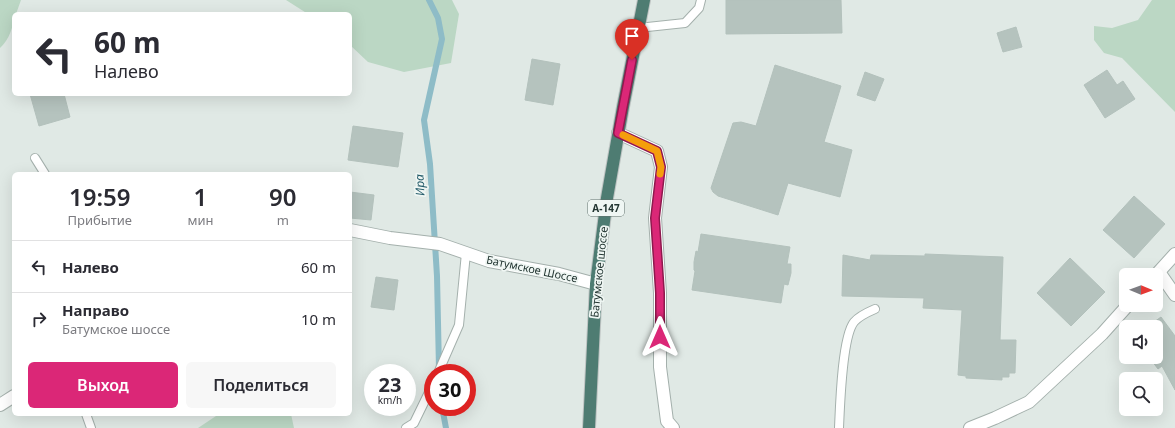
<!DOCTYPE html>
<html lang="ru">
<meta charset="utf-8">
<style>
:root{--surface:#fff;--page:#f7f7f7;--text:#2b2b33;--muted:#7c7c81;--line:#e1e1e2;--accent:#db2777}
body{margin:0;font-family:"Noto Sans",sans-serif;background:var(--page);color:var(--text);height:100vh;display:flex;flex-direction:column;font-size:15px;white-space:nowrap}
*{box-sizing:border-box;margin:0}
p{font-size:13px;color:var(--muted)}
.icon{flex:none;width:22px;height:22px;fill:none;stroke:currentColor;stroke-width:2;stroke-linecap:round;stroke-linejoin:round}
.map{position:relative;flex:1;overflow:hidden}
.side{position:absolute;left:12px;top:172px;width:340px;height:244px;display:flex;flex-direction:column;background:var(--surface);border-radius:6px;box-shadow:0 4px 16px #0002}
.side>*{flex:none}
.guide{position:absolute;left:12px;top:12px;width:340px;height:84px;border-radius:6px;box-shadow:0 4px 16px #0002;background:#fff;color:var(--text);overflow:hidden}
.needle{width:26px;rotate:91deg}
.controls{position:absolute;left:1119px;top:268px;display:grid;gap:8px}
.controls a{display:grid;place-items:center;width:44px;height:44px;border-radius:6px;background:var(--surface);box-shadow:0 4px 16px #0002;font-size:20px}
.speed{position:absolute;left:364px;top:364px;display:flex;gap:8px;font-size:20px;font-weight:700;text-align:center}
.speed>*{display:grid;place-content:center;width:52px;height:52px;border-radius:50%;background:var(--surface);box-shadow:0 4px 16px #0002;line-height:1}
.speed small{font-size:10px;font-weight:400}
.speed .limit{border:6px solid #d22;background:#fff;color:#111}
.pin{position:absolute;display:grid;place-items:center;width:34px;height:34px;color:#fff;margin:-41px -17px;border-radius:50% 50% 50% 0;rotate:-45deg;box-shadow:0 0 4px #0007}
.pin .icon{rotate:45deg}
.me{position:absolute;width:44px;margin:-22px;rotate:0deg;stroke-linejoin:round;filter:drop-shadow(0 0 3px #0008)}
.turn{display:flex;align-items:center;gap:14px;height:84px;padding:0 16px;font-size:18px}
.turn .icon{width:52px;height:52px;stroke-width:2.5}
.turn b{display:block;font-size:28px;line-height:34px}
.eta{display:flex;justify-content:space-evenly;align-items:center;height:68px;text-align:center}
.eta b{font-size:24px;font-weight:600;line-height:28px}
.primary-button{display:flex;gap:8px;margin-top:auto;padding:8px 16px}
.primary-button a{flex:1;height:46px;border-radius:6px;background:var(--accent);color:#fff;font-size:16px;font-weight:600;line-height:46px;text-align:center}
.primary-button a+a{background:var(--page);color:var(--text)}
ul{padding:0;list-style:none}
li{display:flex;align-items:center;gap:12px;height:52px;padding:0 16px;border-top:1px solid var(--line)}
li div{flex:1}
li b{display:block;font-size:15px}
li em{font-style:normal}
.map>svg:first-child{display:block}
</style>
<div class="map">
<svg width="1175" height="428" viewBox="0 0 1175 428">
<rect width="100%" height="100%" fill="#e0e9e5"/>
<!-- green -->
<g fill="#bbd7c4">
<path d="M0,0H21L16,14H14C14,26 9,40 0,48Z"/>
<path d="M286,0H452L459,14L451,63L404,72L368,62L350,45V14H308Z"/>
<path d="M1152,0H1175V112L1122,58L1104,53L1094,40V26L1112,28L1138,20Z"/>
<path d="M219,414H291L294,428H198Z"/>
</g>
<g fill="none" stroke-linecap="round" stroke-linejoin="round">
<!-- stream -->
<g stroke="#8ebcc7" stroke-width="6">
<path d="M429,0L438,18L442,39L424,120L430,164L437,276L439,369"/>
<path d="M442,407L446,428"/>
</g>
</g>
<!-- building -->
<g fill="#b5c3be" stroke="#b3c1bc">
<path d="M726,0H841L842,33L726,34Z"/>
<path d="M1016,27L1022,47L1003,52L997,33Z"/>
<path d="M532,59L560,64L553,105L525,100Z"/>
<path d="M775,65L841,86L824,142L852,150L840,197L788,183L778,215L718,196L713,192L711,188L733,123L741,122L756,126Z"/>
<path d="M1107,70L1117,85L1123,81L1135,99L1105,118L1084,85Z"/>
<path d="M865,72L884,79L875,101L857,95Z"/>
<path d="M30,94H64L70,117L39,126Z"/>
<path d="M353,126L403,133L398,167L348,160Z"/>
<path d="M350,192L374,195L371,220L350,218Z"/>
<path d="M1134,196L1165,224L1134,258L1103,230Z"/>
<path d="M701,234L790,247L787,264H791V273L788,285L784,284L781,303L692,290L695,271L694,270V262L696,251L698,252Z"/>
<path d="M925,254L1003,257L1000,340H1016L1015,373H1009V377H1002V380L966,378V376L958,375L962,310L923,308L924,298L842,296L843,255L870,260L871,255L925,256Z"/>
<path d="M1070,258L1105,292L1071,326L1037,293Z"/>
<path d="M376,277L398,280L394,310L371,307Z"/>
<path d="M1161,317L1175,336V390L1162,366L1158,369L1149,357H1156V327H1147Z"/>
</g>
<g fill="none" stroke-linecap="round" stroke-linejoin="round">
<defs>
<g id="service">
<path d="M638,28L685,23L699,8L701,0"/>
<path d="M35,158L45,174"/>
<path d="M438,373L459,325L466,253"/>
<path d="M86,414L91,428"/>
<path d="M406,428L414,423L433,384"/>
<path d="M839,428C840,406 842,337 854,322C859,316 868,312 875,309"/>
</g>
<g id="minor">
<path d="M618,133L657,151L661,167L655,218L660,293V367L667,421L673,428"/>
<path d="M350,230L390,238L440,244L489,261L559,274L596,284"/>
<path d="M1159,272L1175,295"/>
<path d="M1156,275L1175,254"/>
<path d="M0,405L14,396"/>
<path d="M970,428L995,418L1029,402L1102,334L1128,305"/>
</g>
<path id="trunk" d="M589,428L596,284L607,198L623,107L644,0"/>
</defs>
<!-- service casing -->
<use href="#service" stroke="#a4b0ac" stroke-width="10"/>
<!-- minor casing -->
<use href="#minor" stroke="#a4b0ac" stroke-width="14"/>
<!-- trunk casing -->
<use href="#trunk" stroke="#bdc3c2" stroke-width="14"/>
<!-- service -->
<use href="#service" stroke="#fff" stroke-width="8"/>
<!-- minor -->
<use href="#minor" stroke="#fff" stroke-width="12"/>
<!-- trunk -->
<use href="#trunk" stroke="#4e7c72" stroke-width="12"/>
</g>
<g fill="none" stroke-linecap="round" stroke-linejoin="round">
<defs>
<path id="route" d="M632,60L618,133L657,151L661,167L655,218L660,293V337"/>
</defs>
<!-- route casing -->
<use href="#route" stroke="#8e194d" stroke-width="10"/>
<!-- route -->
<use href="#route" stroke="#db2777" stroke-width="7"/>
<!-- slow -->
<path stroke="#f59e0b" stroke-width="7" d="M623,135L657,151L661,167L660,174"/>
</g>
<g text-anchor="middle" stroke-width="3.5" stroke-linejoin="round" paint-order="stroke">
<!-- shield labels -->
<rect fill="#eff6f3" stroke="#60706c" stroke-width="1" x="588" y="200" width="36" height="16" rx="3"/>
<g font-size="10" font-weight="bold" fill="#233632">
<text x="606" y="212">А-147</text>
</g>
<!-- street labels -->
<g font-size="11" fill="#233632" stroke="#eff6f3">
<text transform="translate(532 269) rotate(12)" y="4">Батумское Шоссе</text>
<text transform="translate(599 272) rotate(-84)" y="4">Батумское шоссе</text>
</g>
<!-- water labels -->
<g font-size="12" font-style="italic" fill="#255c6a" stroke="#eff6f3">
<text transform="translate(420 185) rotate(-93)" y="4">Ира</text>
</g>
</g>
</svg>
<div class="controls">
<a><svg class="needle" viewBox="-14 -14 28 28"><path d="M0-13l5 13h-10z" fill="#e53935"/><path d="M0 13l5-13h-10z" fill="#7c7c81"/></svg></a>
<a><svg class="icon" aria-label="sound" viewBox="0 0 24 24"><path d="M4 9h4l5-4v14l-5-4H4zM17 9q2 3 0 6"/></svg></a>
<a><svg class="icon" aria-label="search" viewBox="0 0 24 24"><circle cx="10" cy="10" r="6"/><path d="M15 15l6 6"/></svg></a>
</div>
<div class="speed"><div>23<small>km/h</small></div><div class="limit">30</div></div>
<div class="pin" style="left:632px;top:60px;background:#d93025"><svg class="icon" aria-label="arrive" viewBox="0 0 24 24"><path d="M6 21V4h12l-3 4 3 4H6"/></svg></div>
<svg class="me" style="left:660px;top:337px" viewBox="-20 -20 40 40"><path d="M0-17L14 15 0 8-14 15z" fill="#db2777" stroke="#fff" stroke-width="4"/></svg>
<div class="guide">
<div class="turn"><svg class="icon" aria-label="left" viewBox="0 0 24 24"><path d="M17 20v-9H6M10 6l-5 5 5 5"/></svg><div><b>60 m</b>Налево</div></div>
</div>
<section class="side">
<div class="eta">
<div><b>19:59</b><p>Прибытие</p></div>
<div><b>1</b><p>мин</p></div>
<div><b>90</b><p>m</p></div>
</div>
<ul>
<li><svg class="icon" aria-label="left" viewBox="0 0 24 24"><path d="M17 20v-9H6M10 6l-5 5 5 5"/></svg><div><b>Налево</b></div><em>60 m</em></li>
<li><svg class="icon" aria-label="right" viewBox="0 0 24 24"><path d="M7 20v-9h11M14 6l5 5-5 5"/></svg><div><b>Направо</b><p>Батумское шоссе</p></div><em>10 m</em></li>
</ul>
<div class="primary-button"><a>Выход</a><a>Поделиться</a></div>
</section>
</div>
